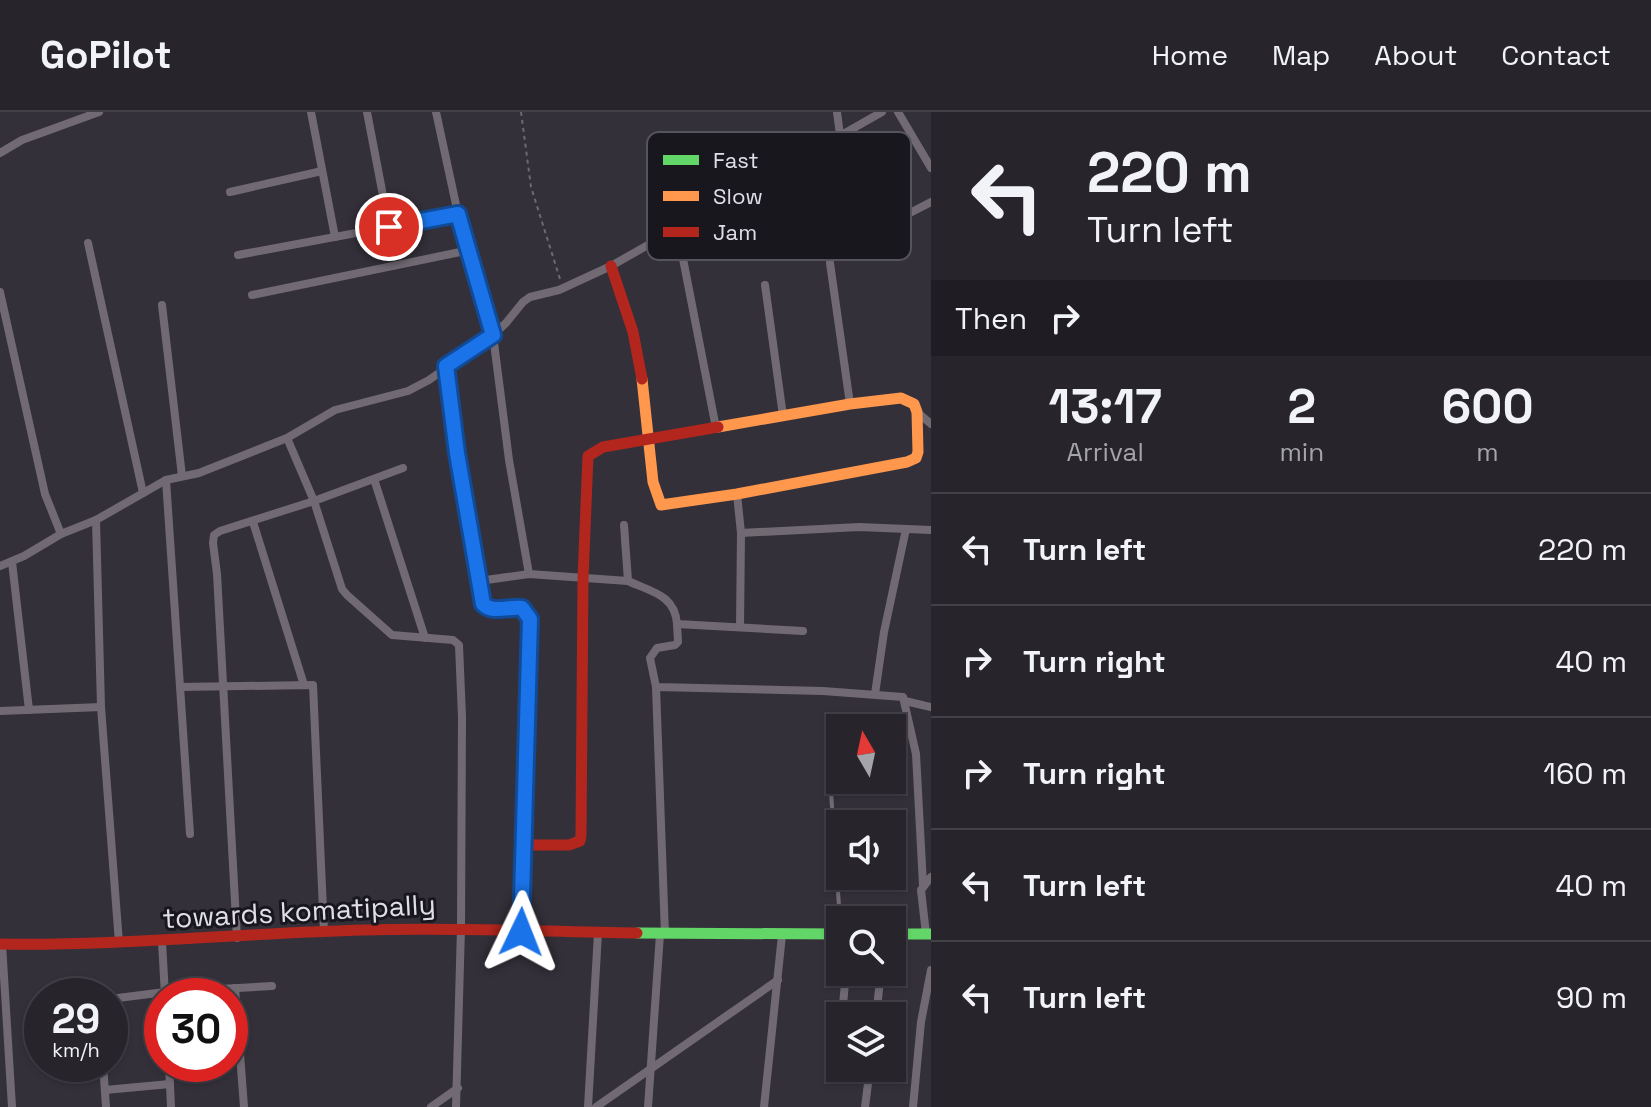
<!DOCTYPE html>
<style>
:root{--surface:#27242c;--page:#2f2c34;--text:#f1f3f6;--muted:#a4a4a9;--line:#434148}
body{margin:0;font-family:"Space Grotesk",sans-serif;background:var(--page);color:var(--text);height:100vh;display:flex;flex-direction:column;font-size:30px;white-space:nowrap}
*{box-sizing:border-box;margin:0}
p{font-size:26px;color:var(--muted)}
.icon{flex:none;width:44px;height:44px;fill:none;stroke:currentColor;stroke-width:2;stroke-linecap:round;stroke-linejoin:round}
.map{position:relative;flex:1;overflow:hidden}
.panel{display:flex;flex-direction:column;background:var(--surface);width:720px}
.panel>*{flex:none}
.top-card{background:#27242c;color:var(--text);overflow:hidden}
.needle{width:52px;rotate:351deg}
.buttons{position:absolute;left:826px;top:602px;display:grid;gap:16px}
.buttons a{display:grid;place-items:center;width:80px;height:80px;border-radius:0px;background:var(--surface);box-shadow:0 2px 6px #0004,0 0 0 2px var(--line);font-size:40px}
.speed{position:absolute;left:24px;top:866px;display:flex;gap:16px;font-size:40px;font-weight:700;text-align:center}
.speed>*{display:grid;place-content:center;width:104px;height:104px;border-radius:50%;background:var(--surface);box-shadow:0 2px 6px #0004,0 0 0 2px var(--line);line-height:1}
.speed small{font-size:20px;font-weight:400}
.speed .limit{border:12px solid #d22;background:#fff;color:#111}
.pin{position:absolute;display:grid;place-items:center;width:68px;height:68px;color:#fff;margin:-34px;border:4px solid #fff;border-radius:50%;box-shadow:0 2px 8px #0007}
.me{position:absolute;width:88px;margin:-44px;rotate:2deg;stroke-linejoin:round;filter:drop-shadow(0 0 6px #0008)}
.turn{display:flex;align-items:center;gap:28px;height:168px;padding:0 24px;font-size:36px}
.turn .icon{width:104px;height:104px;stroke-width:2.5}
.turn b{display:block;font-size:56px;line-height:68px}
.then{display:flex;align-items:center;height:76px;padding:0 24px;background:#0003;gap:16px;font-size:30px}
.eta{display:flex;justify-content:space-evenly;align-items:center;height:136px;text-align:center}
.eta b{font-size:48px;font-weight:600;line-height:56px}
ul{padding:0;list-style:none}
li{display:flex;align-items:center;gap:24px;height:112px;padding:0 24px;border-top:2px solid var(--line)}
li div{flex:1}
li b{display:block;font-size:30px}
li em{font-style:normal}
header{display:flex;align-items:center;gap:48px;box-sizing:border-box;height:112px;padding:0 40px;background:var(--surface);border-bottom:2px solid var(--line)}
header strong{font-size:38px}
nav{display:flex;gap:44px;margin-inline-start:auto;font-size:28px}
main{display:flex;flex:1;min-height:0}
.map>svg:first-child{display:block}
</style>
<header>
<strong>GoPilot</strong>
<nav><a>Home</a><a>Map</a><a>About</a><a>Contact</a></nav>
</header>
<main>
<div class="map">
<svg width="931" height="995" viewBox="0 0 931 995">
<rect width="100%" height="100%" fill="#34303a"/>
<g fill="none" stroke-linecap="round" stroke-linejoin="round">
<!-- path -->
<path stroke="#6e6970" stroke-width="2" stroke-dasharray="4 4" stroke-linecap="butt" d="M521,0L531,75L560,167"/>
<!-- lane -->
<path stroke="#716a73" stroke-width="4" d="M829,652L840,808"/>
<!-- street -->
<g stroke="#716a73" stroke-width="8">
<path d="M311,0L335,125"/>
<path d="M367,0L389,115"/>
<path d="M436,0L458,102L493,223L509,348L529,462"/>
<path d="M837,0L840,23"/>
<path d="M898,0L931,56"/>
<path d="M0,41L22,28L99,0"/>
<path d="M230,80L322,59"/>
<path d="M677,116L716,316"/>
<path d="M877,118L931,90"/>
<path d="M88,131L143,381"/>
<path d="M238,143L458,102"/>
<path d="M830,151L850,292"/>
<path d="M765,173L783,304"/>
<path d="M0,180L45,382L61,422"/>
<path d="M252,183L470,138"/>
<path d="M162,193L182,364"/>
<path d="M446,254L457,341L483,492L489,497L522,496L530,507L521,820"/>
<path d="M917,300L931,312"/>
<path d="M287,326L314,389L342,477L347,483L392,523L453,528L459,533L462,605L461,816L456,995"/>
<path d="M374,367L425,526"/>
<path d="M166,368L190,722"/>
<path d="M737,382L741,421L740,515"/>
<path d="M96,408L101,595L119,831"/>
<path d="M253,410L304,573"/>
<path d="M624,413L628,469C652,480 675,483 677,512L803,519"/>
<path d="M741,421L859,415L931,418"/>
<path d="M12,450L29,598"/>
<path d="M0,454L24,444L61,422L96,408L166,368L199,361L287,326L335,298L408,279L429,268L493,223L506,211L523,190L530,185L559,178L611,154L882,0"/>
<path d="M479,469L529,462L628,469"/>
<path d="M677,512L678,530L675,533L657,536L650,546L656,575L823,579L903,585L916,642L923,773L931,765"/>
<path d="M180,575L313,573L324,820"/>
<path d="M656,575L665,822"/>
<path d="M875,582L884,520L906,417"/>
<path d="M905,589L931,595"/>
<path d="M0,599L101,595"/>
<path d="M926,822L921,778L927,770"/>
<path d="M237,826L217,462L213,431L214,423L220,419L314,389L403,356"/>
<path d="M162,830L165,883"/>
<path d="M2,832L12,995"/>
<path d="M235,876L244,995"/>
<path d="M110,887L165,880L272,874"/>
<path d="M842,904L846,860"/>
<path d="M876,904L881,860"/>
<path d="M103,952L106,995"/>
<path d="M169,952L171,995"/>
<path d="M837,958L840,923"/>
<path d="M105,978L170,972"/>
<path d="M431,995L458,976"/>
<path d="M588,995L598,821"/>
<path d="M596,995L778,868"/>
<path d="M648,995L660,822"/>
<path d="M764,995L782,823"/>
<path d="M865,995L870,956"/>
<path d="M913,995L921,910L931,858"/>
</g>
<!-- fast -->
<g stroke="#63d668" stroke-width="11">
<path d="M637,821L840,822"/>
<path d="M892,822H931"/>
</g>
<!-- slow -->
<path stroke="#ff974d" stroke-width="11" d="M642,267L653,370L661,393L737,382L907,350L916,346L918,340L917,300L914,292L901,286L850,292L718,315"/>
<!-- jam -->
<g stroke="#b3261e" stroke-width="11">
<path d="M611,154L633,220L642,267"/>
<path d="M524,733H569L580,729L581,723L583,467L588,344L603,335L718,315"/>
<path d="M0,832C122,834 242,821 364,818C455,815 546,820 637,821"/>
</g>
</g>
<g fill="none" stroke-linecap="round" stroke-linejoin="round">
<defs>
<path id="route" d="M389,115L458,102L493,223L446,254L457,341L483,492C493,502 509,494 522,496L530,507L521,820"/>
</defs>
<!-- route casing -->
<use href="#route" stroke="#114b97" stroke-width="20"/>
<!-- route -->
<use href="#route" stroke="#1a73e8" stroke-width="14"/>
</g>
<g text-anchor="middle" stroke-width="6" stroke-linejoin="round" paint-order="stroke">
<!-- street labels -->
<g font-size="28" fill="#e1dee8" stroke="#19171e">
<text transform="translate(299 799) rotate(-3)" y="10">towards komatipally</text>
</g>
</g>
<!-- legend -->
<rect x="647" y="20" width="264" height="128" rx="12" fill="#19171e" stroke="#55535b" stroke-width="2"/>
<rect x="663" y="43" width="36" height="10" fill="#63d668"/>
<rect x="663" y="79" width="36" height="10" fill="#ff974d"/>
<rect x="663" y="115" width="36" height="10" fill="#b3261e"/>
<g font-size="22" fill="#e1dee8">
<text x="713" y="56">Fast</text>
<text x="713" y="92">Slow</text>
<text x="713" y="128">Jam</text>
</g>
</svg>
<div class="buttons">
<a><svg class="needle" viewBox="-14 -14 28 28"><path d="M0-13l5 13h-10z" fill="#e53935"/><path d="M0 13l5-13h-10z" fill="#a4a4a9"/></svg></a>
<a><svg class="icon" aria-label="sound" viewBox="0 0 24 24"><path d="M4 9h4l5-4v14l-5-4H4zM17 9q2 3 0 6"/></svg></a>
<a><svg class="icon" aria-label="search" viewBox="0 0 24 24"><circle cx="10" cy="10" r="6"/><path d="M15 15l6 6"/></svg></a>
<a><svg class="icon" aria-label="layers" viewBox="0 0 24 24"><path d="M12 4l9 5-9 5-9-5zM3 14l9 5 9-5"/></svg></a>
</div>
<div class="speed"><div>29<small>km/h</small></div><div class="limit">30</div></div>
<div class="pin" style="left:389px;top:115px;background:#d93025"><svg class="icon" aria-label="arrive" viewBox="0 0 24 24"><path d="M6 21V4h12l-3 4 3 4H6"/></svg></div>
<svg class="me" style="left:521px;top:820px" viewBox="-20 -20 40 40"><path d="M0-17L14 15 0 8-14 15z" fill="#1a73e8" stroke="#fff" stroke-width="4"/></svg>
</div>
<section class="panel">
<div class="top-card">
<div class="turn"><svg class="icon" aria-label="left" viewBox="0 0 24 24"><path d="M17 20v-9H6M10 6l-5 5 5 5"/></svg><div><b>220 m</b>Turn left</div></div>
<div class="then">Then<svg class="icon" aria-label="right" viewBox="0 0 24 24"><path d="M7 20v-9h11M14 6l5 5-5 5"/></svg></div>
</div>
<div class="eta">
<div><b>13:17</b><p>Arrival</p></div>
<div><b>2</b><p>min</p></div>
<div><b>600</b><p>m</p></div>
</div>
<ul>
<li><svg class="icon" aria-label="left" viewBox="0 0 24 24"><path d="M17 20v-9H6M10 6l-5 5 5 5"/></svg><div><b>Turn left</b></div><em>220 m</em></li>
<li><svg class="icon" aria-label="right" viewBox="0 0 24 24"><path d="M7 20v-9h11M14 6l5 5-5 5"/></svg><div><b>Turn right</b></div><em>40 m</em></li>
<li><svg class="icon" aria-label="right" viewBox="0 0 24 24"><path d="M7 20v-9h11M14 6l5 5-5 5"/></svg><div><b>Turn right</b></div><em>160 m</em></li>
<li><svg class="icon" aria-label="left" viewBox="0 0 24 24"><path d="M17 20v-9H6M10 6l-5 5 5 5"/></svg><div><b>Turn left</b></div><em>40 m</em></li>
<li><svg class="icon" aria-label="left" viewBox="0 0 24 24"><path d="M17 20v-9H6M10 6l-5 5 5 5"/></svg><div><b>Turn left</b></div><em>90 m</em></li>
</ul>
</section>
</main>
